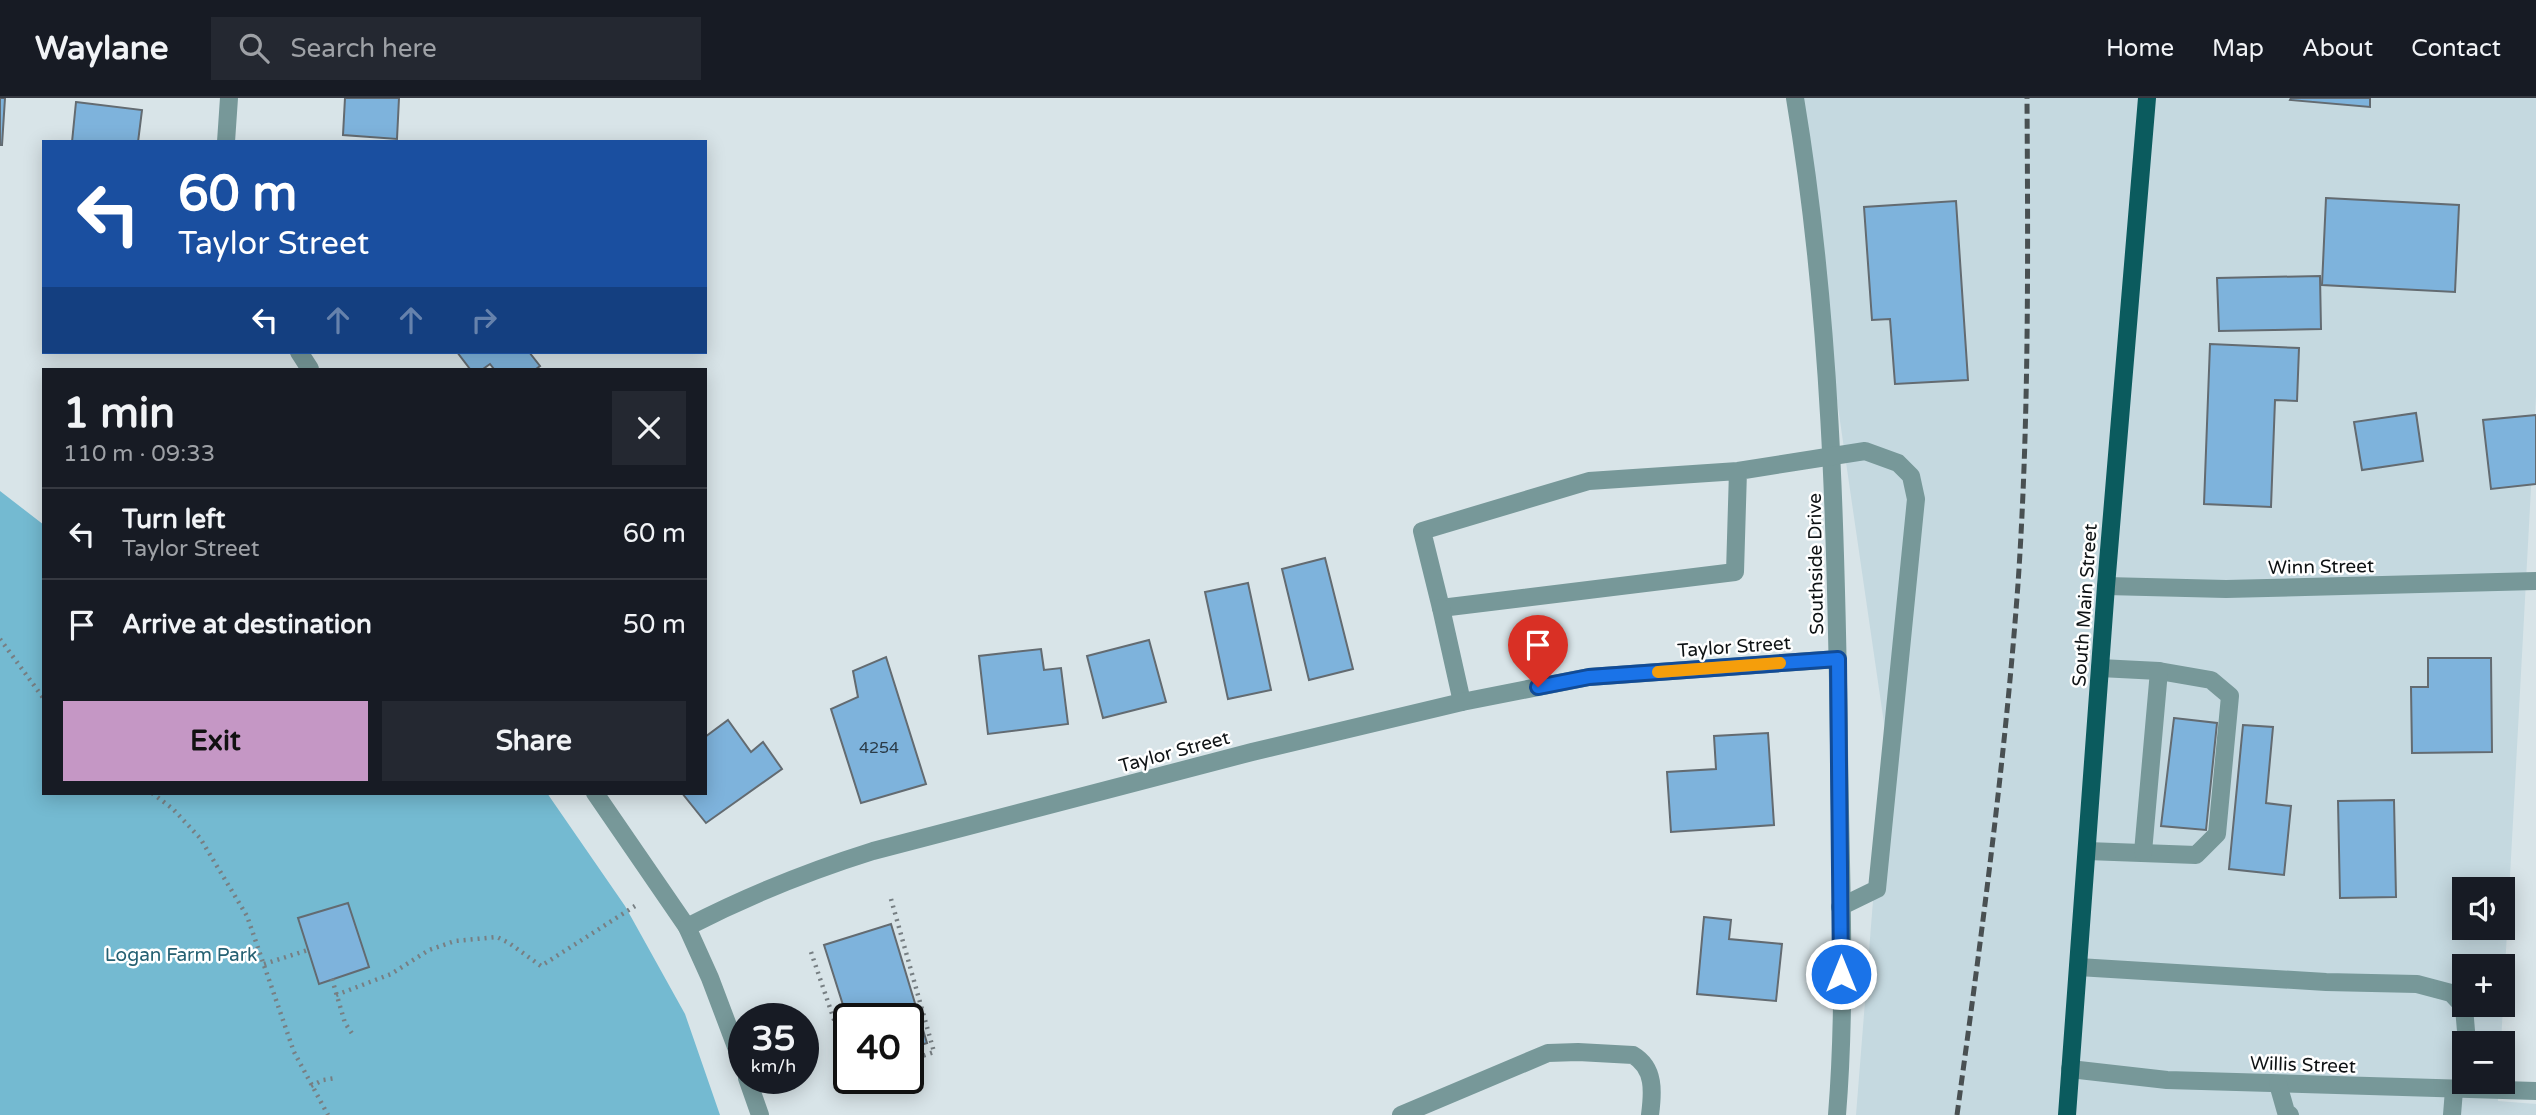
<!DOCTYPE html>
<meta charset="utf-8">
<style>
:root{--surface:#171b24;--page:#242831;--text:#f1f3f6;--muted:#9ea1a6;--line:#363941;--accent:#c597c5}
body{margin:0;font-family:"Varela Round",sans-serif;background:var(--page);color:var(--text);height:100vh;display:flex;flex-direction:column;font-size:26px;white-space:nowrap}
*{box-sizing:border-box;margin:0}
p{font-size:23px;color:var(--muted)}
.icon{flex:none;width:38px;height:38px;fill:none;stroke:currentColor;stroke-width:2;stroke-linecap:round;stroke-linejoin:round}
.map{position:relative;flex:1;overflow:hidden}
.details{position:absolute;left:42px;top:270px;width:665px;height:427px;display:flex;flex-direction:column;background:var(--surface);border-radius:0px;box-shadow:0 4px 18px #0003}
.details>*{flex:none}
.banner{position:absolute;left:42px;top:42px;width:665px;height:214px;border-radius:0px;box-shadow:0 4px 18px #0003;background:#1a4fa0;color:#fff;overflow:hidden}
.controls{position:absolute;left:2452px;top:779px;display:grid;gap:14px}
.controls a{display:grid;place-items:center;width:63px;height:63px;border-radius:0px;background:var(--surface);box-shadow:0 4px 18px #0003;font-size:35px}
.speed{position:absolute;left:728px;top:905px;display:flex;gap:14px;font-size:35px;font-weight:700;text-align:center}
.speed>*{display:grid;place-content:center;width:91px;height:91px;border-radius:50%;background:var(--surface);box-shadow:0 4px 18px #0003;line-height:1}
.speed small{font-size:18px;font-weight:400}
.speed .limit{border:4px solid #111;border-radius:10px;background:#fff;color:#111}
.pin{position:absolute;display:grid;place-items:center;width:60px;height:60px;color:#fff;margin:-72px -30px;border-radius:50% 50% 50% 0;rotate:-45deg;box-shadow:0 0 7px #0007}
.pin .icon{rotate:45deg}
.me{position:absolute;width:77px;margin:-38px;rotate:0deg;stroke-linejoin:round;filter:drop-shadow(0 0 5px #0008)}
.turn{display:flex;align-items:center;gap:24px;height:147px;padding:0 21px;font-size:32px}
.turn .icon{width:91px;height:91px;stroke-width:2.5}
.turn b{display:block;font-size:49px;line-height:60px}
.lanes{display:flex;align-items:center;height:66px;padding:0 21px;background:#0003;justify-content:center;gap:35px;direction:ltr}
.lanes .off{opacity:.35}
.round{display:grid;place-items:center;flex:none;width:74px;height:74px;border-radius:0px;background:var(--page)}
.summary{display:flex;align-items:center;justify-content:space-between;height:119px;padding:0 21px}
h1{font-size:42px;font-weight:700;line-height:52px}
.cta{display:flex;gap:14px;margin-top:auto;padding:14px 21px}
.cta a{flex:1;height:80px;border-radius:0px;background:var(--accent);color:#111;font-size:28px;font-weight:700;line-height:80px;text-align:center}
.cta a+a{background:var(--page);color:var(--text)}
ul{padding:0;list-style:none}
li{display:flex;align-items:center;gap:21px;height:91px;padding:0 21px;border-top:2px solid var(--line)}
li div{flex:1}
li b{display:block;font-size:26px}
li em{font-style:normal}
header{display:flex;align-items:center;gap:42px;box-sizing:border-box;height:98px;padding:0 35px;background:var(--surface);border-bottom:2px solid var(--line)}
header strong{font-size:33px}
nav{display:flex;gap:38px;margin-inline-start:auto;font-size:24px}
.search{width:490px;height:63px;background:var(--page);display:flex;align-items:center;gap:18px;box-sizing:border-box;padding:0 24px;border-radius:0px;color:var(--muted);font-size:26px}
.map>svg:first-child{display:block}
</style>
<header>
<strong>Waylane</strong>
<div class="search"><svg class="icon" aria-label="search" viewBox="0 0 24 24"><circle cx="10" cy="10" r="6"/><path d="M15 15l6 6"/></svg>Search here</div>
<nav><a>Home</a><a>Map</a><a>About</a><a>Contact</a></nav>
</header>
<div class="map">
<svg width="2536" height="1017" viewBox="0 0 2536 1017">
<rect width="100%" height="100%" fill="#d8e4e8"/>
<!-- built -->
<path fill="#c5d9e0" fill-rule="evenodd" d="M1793,0H2536V298L2501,945H2464V984H2499L2498,1003L2536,1006V1017H1856L1886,639ZM2464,791H2502V830H2464ZM2464,868H2502V906H2464Z"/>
<!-- green -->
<path fill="#74bad1" d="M0,393L44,427V695H547L625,808L685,916L720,1017H0Z"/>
<!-- building -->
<g fill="#7eb3dc" stroke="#636b71" stroke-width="2">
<path d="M0,0H5L2,47H0Z"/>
<path d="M345,0H399L397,41L343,37Z"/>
<path d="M2291,0H2370V9L2290,2Z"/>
<path d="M76,4L142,12L138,44H72Z"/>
<path d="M2326,100L2459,107L2455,194L2322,187Z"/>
<path d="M1956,103L1968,282L1895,286L1890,221L1872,222L1864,109Z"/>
<path d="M2320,178L2321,231L2219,233L2217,180Z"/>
<path d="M2210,246L2299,250L2297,303L2275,302L2271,409L2204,406Z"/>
<path d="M457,254H529L540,268L536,271H494L490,266L483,271H470Z"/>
<path d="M2416,315L2423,363L2362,372L2354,324Z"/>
<path d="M2536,317V386L2491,391L2483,322Z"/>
<path d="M1325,460L1353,571L1309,582L1282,471Z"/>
<path d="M1248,485L1271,592L1228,601L1205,494Z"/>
<path d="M1149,542L1166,604L1103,620L1087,558Z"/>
<path d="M1041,551L1044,572L1061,570L1068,626L988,636L979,558Z"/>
<path d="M886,559L926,686L861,705L831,611L858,599L853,573Z"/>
<path d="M2428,560H2491L2492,654L2412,655L2411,589H2428Z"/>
<path d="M2174,620L2217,625L2206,732L2161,728Z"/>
<path d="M728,622L751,654L763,644L782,671L706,725L682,695H705V639Z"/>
<path d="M2243,627L2273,629L2266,705L2291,708L2284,777L2229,771Z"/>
<path d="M1768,635L1774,727L1671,734L1667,674L1716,671L1714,638Z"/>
<path d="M2394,702L2396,799L2340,800L2338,703Z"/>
<path d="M348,805L369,869L319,886L298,820Z"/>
<path d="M1704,819L1731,822L1729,841L1782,846L1776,903L1697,896Z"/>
<path d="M891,826L927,945L908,951V920H849V926L824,847Z"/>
</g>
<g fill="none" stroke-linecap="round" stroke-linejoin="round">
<!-- path -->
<g stroke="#777f83" stroke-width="4.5" stroke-dasharray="2 5" stroke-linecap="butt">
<path d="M0,541L44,601"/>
<path d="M152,695L173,711L200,740L247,818L294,954L328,1017"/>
<path d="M891,801L934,954L908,963"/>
<path d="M811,854L844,951L849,954"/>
<path d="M264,866L308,852"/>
<path d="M332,881L345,925L353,937"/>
<path d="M336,897L391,876L429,852L455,843L497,839L509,845L541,868L635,808"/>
<path d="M311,988L323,982L336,980"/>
</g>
<!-- minor -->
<g stroke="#779899" stroke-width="18">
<path d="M1795,0C1831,214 1836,430 1839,647C1840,770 1847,895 1837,1017"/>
<path d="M226,44L229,0"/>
<path d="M299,254L310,271"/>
<path d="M1738,373L1735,474L1441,510L1422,433L1589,383L1738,373L1865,353L1898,365L1911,378L1916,401L1877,791L1840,809"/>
<path d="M2106,488L2226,491L2536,483"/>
<path d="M1441,510L1462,604"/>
<path d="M595,695L687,829L710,880L744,970"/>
<path d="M2087,753L2196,757L2217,736L2230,598L2211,582L2159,573L2100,570"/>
<path d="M2143,754L2159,573"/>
<path d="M687,829C749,797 806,774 873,753L1252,654L1462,604L1589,579L1838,561"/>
<path d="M2078,869L2326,884L2417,886L2451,895L2464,909L2467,945"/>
<path d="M2070,971L2167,982L2536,993"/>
<path d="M747,980L760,1017"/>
<path d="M2278,986L2286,1014L2290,1017"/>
<path d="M1401,1017L1548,955L1578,954L1633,957C1655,970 1653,994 1650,1017"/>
<path d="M2452,1017L2454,992"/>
</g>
<!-- major -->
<path stroke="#0b5b5e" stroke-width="18" d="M2067,1017L2106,488L2147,0"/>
<!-- rail -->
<path stroke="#495052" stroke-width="5" stroke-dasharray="10 5" stroke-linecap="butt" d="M1957,1017C1981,841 2005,664 2018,486C2029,324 2028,162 2027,0"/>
</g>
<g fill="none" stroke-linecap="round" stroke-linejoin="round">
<defs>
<path id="route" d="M1538,589L1589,579L1838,561L1841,876"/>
</defs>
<!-- route casing -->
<use href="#route" stroke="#114b97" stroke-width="18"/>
<!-- route -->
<use href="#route" stroke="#1a73e8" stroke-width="12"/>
<!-- slow -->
<path stroke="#f59e0b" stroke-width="12" d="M1658,574L1780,565"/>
</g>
<g text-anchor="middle" stroke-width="5" stroke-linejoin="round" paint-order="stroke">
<!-- number labels -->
<g font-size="16" fill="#2a3a46">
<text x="879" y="655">4254</text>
</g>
<!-- street labels -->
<g font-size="19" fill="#0e1214" stroke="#fff">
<text transform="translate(1815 466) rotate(-91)" y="7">Southside Drive</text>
<text transform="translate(2321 468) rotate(-1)" y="7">Winn Street</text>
<text transform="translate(2084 507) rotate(-86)" y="7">South Main Street</text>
<text transform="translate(1734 548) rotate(-4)" y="7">Taylor Street</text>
<text transform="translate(1174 653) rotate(-15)" y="7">Taylor Street</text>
<text transform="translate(2303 966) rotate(2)" y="7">Willis Street</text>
</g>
<!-- park labels -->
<g font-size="19" fill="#256072" stroke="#fff">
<text x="181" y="863">Logan Farm Park</text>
</g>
</g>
</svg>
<div class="controls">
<a><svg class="icon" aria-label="sound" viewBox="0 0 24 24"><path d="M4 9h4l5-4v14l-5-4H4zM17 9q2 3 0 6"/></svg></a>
<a>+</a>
<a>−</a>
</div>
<div class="speed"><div>35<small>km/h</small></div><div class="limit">40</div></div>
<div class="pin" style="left:1538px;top:589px;background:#d93025"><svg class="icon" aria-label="arrive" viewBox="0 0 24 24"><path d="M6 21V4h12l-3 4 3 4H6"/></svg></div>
<svg class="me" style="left:1841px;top:876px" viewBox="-20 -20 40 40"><circle r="17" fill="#1a73e8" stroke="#fff" stroke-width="3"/><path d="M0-11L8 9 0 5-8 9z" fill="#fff"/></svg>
<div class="banner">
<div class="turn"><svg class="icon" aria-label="left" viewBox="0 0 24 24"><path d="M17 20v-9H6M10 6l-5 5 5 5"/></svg><div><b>60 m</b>Taylor Street</div></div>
<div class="lanes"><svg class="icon" aria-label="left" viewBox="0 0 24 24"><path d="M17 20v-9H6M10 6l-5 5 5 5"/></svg><svg class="icon off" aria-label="ahead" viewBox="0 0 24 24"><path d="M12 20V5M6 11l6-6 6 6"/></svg><svg class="icon off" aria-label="ahead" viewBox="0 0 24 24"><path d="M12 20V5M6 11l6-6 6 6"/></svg><svg class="icon off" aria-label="right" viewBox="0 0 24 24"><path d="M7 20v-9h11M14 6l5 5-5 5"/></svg></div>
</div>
<section class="details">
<div class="summary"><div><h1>1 min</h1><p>110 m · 09:33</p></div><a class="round"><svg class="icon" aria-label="close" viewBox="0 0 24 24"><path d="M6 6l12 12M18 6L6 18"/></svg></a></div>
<ul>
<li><svg class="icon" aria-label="left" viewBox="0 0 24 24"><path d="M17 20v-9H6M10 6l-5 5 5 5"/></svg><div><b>Turn left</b><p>Taylor Street</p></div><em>60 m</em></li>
<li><svg class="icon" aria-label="arrive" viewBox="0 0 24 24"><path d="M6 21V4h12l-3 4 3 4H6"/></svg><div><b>Arrive at destination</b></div><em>50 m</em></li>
</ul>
<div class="cta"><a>Exit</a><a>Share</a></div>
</section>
</div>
